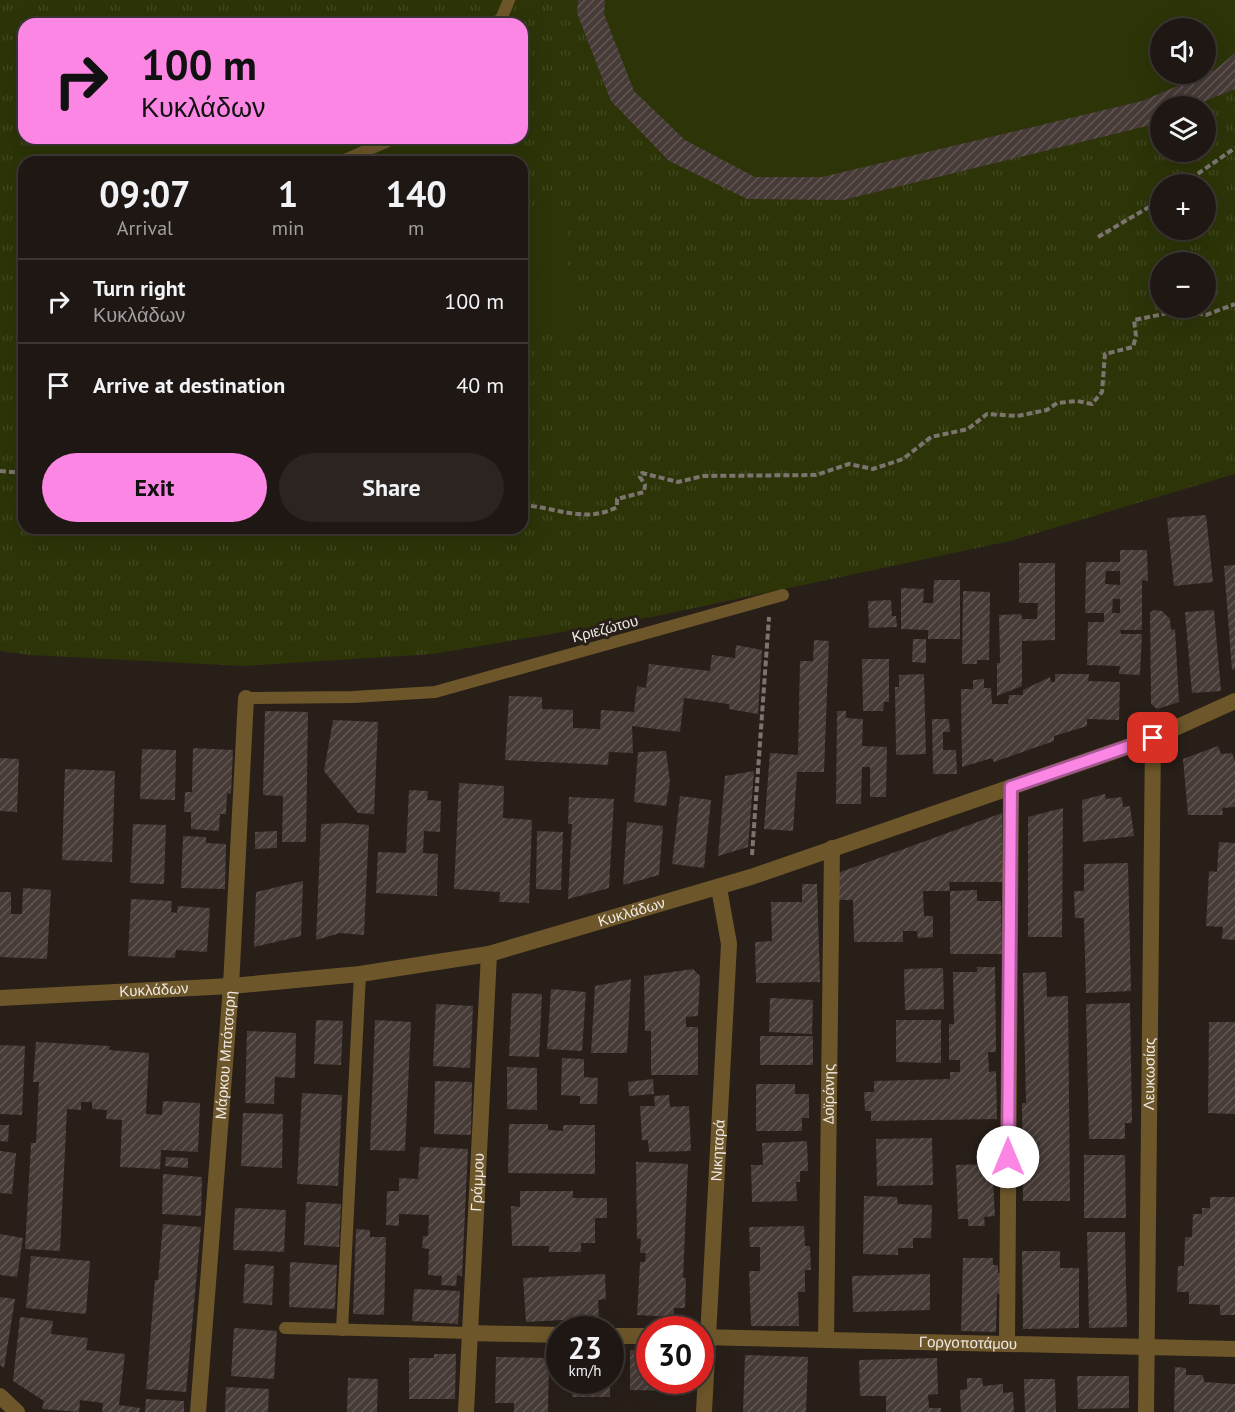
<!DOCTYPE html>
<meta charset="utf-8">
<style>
:root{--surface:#1e1713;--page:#2b2421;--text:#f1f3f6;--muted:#a19fa0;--line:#3c3633;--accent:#fc86e4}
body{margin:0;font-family:"PT Sans",sans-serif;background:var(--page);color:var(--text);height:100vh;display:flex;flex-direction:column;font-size:22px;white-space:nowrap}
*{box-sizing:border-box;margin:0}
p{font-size:20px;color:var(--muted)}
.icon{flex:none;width:33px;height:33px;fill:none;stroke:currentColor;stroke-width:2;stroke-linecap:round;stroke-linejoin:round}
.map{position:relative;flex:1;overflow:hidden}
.sheet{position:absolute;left:18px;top:156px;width:510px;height:378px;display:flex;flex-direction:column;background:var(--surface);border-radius:18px;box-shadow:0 6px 24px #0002,0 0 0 2px var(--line)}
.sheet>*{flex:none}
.hud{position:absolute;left:18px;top:18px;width:510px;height:126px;border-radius:18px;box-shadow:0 6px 24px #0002,0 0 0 2px var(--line);background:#fc86e4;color:#111;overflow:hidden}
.tools{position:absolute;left:1150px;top:18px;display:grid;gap:12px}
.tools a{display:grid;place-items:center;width:66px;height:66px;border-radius:50%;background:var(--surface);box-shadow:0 6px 24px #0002,0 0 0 2px var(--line);font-size:30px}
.speed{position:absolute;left:546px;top:1316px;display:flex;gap:12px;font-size:30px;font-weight:700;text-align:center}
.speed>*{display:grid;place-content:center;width:78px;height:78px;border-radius:50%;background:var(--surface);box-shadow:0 6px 24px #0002,0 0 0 2px var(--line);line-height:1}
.speed small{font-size:15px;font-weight:400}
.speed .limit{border:9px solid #d22;background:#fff;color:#111}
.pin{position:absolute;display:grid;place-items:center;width:51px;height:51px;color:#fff;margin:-26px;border-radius:12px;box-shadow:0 3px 9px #0006}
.me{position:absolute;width:66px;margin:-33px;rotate:0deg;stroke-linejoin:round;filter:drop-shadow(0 0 4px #0008)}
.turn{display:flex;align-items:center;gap:21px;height:126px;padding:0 24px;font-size:27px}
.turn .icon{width:78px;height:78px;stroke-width:2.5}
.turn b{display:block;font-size:42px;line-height:51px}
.eta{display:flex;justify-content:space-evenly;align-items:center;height:102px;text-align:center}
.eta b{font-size:36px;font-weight:800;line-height:42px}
.action{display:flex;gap:12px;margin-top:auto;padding:12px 24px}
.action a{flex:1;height:69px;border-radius:36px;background:var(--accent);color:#111;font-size:24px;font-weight:800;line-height:69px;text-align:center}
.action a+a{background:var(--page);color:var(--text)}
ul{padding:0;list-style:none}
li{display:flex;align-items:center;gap:18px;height:84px;padding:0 24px;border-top:2px solid var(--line)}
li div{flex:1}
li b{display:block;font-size:22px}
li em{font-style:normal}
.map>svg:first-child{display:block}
</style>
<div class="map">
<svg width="1235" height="1412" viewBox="0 0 1235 1412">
<defs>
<pattern id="grass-tufts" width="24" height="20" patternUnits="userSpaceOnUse" patternTransform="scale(1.5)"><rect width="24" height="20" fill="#2c3408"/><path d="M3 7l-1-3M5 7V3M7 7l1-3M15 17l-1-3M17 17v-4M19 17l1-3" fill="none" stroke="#414820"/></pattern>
<pattern id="building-hatch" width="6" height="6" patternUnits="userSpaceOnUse" patternTransform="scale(1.5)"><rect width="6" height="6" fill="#473b37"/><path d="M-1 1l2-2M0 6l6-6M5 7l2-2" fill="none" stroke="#625754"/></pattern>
</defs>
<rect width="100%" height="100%" fill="#281f19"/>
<!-- grass -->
<path fill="url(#grass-tufts)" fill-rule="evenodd" d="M0,0H578L1147,126L1161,120V152H1206V106H1193L1235,89V474L1010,541L652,617L433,654L243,666L30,655L0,651ZM24,24H522V138H24ZM24,162H522V528H24ZM1161,184H1206V230H1161ZM1161,262H1206V308H1161Z"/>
<!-- pitch -->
<g fill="#2c3408" fill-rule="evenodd">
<path d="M578,0H1235V89L1193,106H1161V120L1147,126L843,200L747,199L669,161L611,101L577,13ZM1161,28H1206V74H1161Z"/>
<path d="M565,206L568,265L522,268V209Z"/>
<path d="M569,274L573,332L522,335V277Z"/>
</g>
<!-- building -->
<g fill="url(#building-hatch)" fill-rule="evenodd">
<path d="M578,0H605L604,14L634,91L685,140L755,177H822L1142,101L1215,70L1235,53V89L1193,106H1161V120L1147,126L843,200L747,199L669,161L611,101L577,13Z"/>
<path d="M1206,515L1213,582L1174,586L1167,518Z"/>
<path d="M1120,550H1147L1148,581L1142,580V630H1120L1121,634H1142L1140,675L1119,674L1120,666L1087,665L1088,622H1104V613H1085L1086,562H1120ZM1106,571H1120V585L1105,584ZM1113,599H1120V613H1112Z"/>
<path d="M1019,563H1055V640L1022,641V686L997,696V663H1000L999,615L1021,614L1022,619H1037L1038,603H1019Z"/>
<path d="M1235,565V669L1232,670L1224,566Z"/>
<path d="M934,580H960V639H928V630L901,629V588L924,589L923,603H933Z"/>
<path d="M963,591L990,592L989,660H977V664H962Z"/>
<path d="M891,600L892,616H896L897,627L869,628L868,601Z"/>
<path d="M1154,610L1162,611L1170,619L1171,630L1175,629L1179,702L1157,709L1151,704L1150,613Z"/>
<path d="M1214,610L1221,691L1192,693L1185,612Z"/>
<path d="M913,639H926V663L912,662Z"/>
<path d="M814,640L829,641L824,772H797L793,831L764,829L770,753L798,755L800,661H813Z"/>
<path d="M736,645L762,650L758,714L729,709V704L684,698L680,732L632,726L633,753L609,752L608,765L505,760L509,696L542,697V709L573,710V728L600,729L601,710L634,712L637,686L646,688L649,664L710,671L712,655L735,658Z"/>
<path d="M862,659H889V702H884L883,711H863Z"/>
<path d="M924,674L926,754L896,755L895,687H899V675Z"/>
<path d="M1055,674H1089L1088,681L1120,682L1119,720L1087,719V726L1054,736V741L994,762L992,758L962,767L961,689H973V680L984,679V688H991L992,704H1008L1009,695H1023V690L1050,677L1051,682H1055Z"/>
<path d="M265,711L308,712L306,842H282L283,796L263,795Z"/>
<path d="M837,711H846V718L863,719L862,746L887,747L886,797H870V767H862L861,804H836Z"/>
<path d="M932,719H949L950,732H943V750H956L957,774H933Z"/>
<path d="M333,720L378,722L374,814L358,813L324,771Z"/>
<path d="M1218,746L1221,754L1232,753L1235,761V807L1222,808L1223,815H1188L1183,759Z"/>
<path d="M193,748L233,750L231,794L227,793L226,814H220L219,831L191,829V812H184L185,792H192Z"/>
<path d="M142,749L176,750L175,800L140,799Z"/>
<path d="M666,751L670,782L666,806L634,802L638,752Z"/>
<path d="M0,758L19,759L17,812L0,811Z"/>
<path d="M65,769L115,771L112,862L62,860Z"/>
<path d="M754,771L748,847L718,856L725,776Z"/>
<path d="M459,783L504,786L503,818L532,820L529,903L499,902L500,892L454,889Z"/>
<path d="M409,790L428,791L427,800L441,801L440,832L424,831L423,853L438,854L437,896L376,893L378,852L406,853Z"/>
<path d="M1105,794L1106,799L1122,797L1123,807L1130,806L1134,836L1083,842L1082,800Z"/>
<path d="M680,796L711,800L704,868L672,864Z"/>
<path d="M569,797L614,799L609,888L568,899L572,824H568Z"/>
<path d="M1063,808L1062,937H1028V817Z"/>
<path d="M1002,813L1003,882H949L950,891H923L924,916H933V937L918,938L917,931H903V942H854L853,900H839L838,873Z"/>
<path d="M627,822L663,826L659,875L623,885Z"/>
<path d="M344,823L369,825L364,935L340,933L316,940L321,824Z"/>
<path d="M133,824L166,825L164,884L130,883Z"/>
<path d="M277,831V848L255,849V832Z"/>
<path d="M537,831L563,832L561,890L536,889Z"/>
<path d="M183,836L206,837V843L226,844L225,889L181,888Z"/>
<path d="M1219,842L1235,843V940L1222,939L1223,927L1206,926L1209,871L1217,872Z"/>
<path d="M1128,863L1131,991L1086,993L1084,918H1075L1074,891H1084V864Z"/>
<path d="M303,881L301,936L254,947L256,892Z"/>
<path d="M802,884H817L820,982L756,983L755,942L772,941L771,902H802Z"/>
<path d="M23,888L51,890L47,959L0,957V892H11V914H22Z"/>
<path d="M977,890V901H1001L1002,954H950V891Z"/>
<path d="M131,899L172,901L171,912L177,913L178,906L210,908L207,952L176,950L175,958L128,956Z"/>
<path d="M977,967H995L996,1052H988L989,1072L996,1071L997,1119L871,1121V1111H865L864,1092H874V1081L950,1079V1072H960V1060H949V1024H954L953,972H977Z"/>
<path d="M943,968L944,1009L905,1010L904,969Z"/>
<path d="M693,969L700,976L698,1016L686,1017V1027H698V1075H651V1031H645L644,976Z"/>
<path d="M1046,972L1047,997L1068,996L1070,1201H1023L1022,1103H1026L1023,973Z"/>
<path d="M631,979L627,1053H591L595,986Z"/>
<path d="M551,989L586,992L582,1051L547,1049Z"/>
<path d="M512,993L542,994L539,1057L509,1056Z"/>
<path d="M770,998L813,1000L812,1034L769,1032Z"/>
<path d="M1130,1003L1132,1123H1125V1139H1089L1086,1004Z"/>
<path d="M436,1004L473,1006L470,1068L433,1066Z"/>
<path d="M316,1020L343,1021L341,1065L314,1064Z"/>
<path d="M375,1020L411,1022L405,1151L370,1150Z"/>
<path d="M896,1020H941V1063L896,1062Z"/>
<path d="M1209,1022H1235V1114L1208,1113Z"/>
<path d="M247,1031L296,1033L295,1078L275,1077L274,1104L245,1103Z"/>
<rect x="760" y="1036" width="53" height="29"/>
<path d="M36,1042L110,1046L109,1050L149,1053L146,1114L162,1115L163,1101L200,1103L198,1152L161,1150L160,1169L120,1167L122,1120L106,1119L107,1110L92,1109V1102H81V1110L67,1109L60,1251L25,1249L31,1143H36L39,1082H33Z"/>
<path d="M0,1045L25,1046L22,1115L0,1114Z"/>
<path d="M562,1058L584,1059V1077L598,1078L597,1104H580V1096L561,1095Z"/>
<path d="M507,1067L537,1068V1110L507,1109Z"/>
<path d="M653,1079L654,1094L629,1096L628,1082Z"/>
<path d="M435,1081L472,1082L471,1135L434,1134Z"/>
<path d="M756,1084H795V1094H809V1118H802V1131H756Z"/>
<path d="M302,1093L342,1095L338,1186L297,1184Z"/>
<path d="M669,1095L670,1107L689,1106L691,1151L649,1152L648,1140H642L640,1106H655L654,1096Z"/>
<path d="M243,1113L283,1114L282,1168L241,1166Z"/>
<path d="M509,1124H548V1130L563,1131V1125H595V1174L508,1173Z"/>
<path d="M0,1125H9L8,1142L0,1141Z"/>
<path d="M932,1138L933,1185L877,1186L876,1139Z"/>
<path d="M807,1141L808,1171H800V1182H796L797,1201L752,1202L751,1165H763L762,1143Z"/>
<path d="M420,1147L468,1149L462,1276L457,1275L456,1286L441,1285L442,1276L428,1275L429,1249L422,1248L423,1236H428L429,1215L399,1214V1226L386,1225L387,1191H399V1178L418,1179Z"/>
<path d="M0,1151L16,1153L12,1194L0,1193Z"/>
<path d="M1084,1155H1125L1126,1218H1084Z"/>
<path d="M166,1157L188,1158V1168L165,1166Z"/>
<path d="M636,1162L688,1164L683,1278H686L685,1308H674V1317L637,1315L640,1262H645L646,1253H640L641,1239H637Z"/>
<path d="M992,1164L995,1216L984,1217L985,1226H968V1219H958L956,1165Z"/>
<path d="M163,1174L202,1177L201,1216L162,1214Z"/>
<path d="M520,1191H573V1198H607V1218H595V1243H581V1252H549V1246H512L511,1206L520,1207Z"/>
<path d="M864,1196L897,1197L898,1204L932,1205L931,1238H913V1248H898V1255L863,1254Z"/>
<path d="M1210,1197H1235V1315H1220V1305L1189,1304V1292H1177L1178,1266H1184L1185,1237H1192L1193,1214H1202V1208H1210Z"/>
<path d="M306,1202L341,1204L339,1247L304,1245Z"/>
<path d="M235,1208L286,1210L284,1252L233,1250Z"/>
<path d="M163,1224L201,1227L186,1392L146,1389L155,1280H158Z"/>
<path d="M804,1226L805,1246H810L811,1270H805V1292H798L799,1326H751L749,1271H760V1247H750L749,1227Z"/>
<path d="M356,1229L370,1230V1237H386L384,1315L353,1314Z"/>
<path d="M1087,1232H1125L1127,1327L1089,1328Z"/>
<path d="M0,1234L23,1238L17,1277L0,1275Z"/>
<path d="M1022,1251H1060V1268H1079V1328L1023,1329Z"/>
<path d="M31,1256L90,1261L86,1314L26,1308Z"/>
<path d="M963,1258H993V1265H998V1273H1003L1002,1294H997L996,1332L961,1331Z"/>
<path d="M290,1262L337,1265L335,1309L289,1307Z"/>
<path d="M245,1264L274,1266L272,1305L243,1303Z"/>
<path d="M605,1274L606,1299L598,1300L599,1318L526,1322L523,1278Z"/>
<path d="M930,1274V1310L853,1312L852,1276Z"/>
<path d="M414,1289L460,1291L458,1324L412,1321Z"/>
<path d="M0,1297L15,1299L4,1368L0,1365Z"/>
<path d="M20,1317L53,1321L51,1334L88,1338L86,1350L125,1354L119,1405L140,1408L139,1412H102L103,1403L80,1400L79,1412L42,1409L44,1401L13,1381Z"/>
<path d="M234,1328L277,1331L274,1379L231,1376Z"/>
<path d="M630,1350H650V1380H682V1391L630,1390Z"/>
<path d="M434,1354H456L455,1399H409V1358H434Z"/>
<path d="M745,1355L808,1357L806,1412H743Z"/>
<path d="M496,1357L549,1358L548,1412H514V1403H495Z"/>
<path d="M937,1358L938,1394L928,1395L929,1408H941V1412H886V1396H860L859,1360Z"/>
<path d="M1175,1367L1186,1368V1375H1203L1204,1382L1235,1384V1412H1174Z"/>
<path d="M1077,1376H1129V1408L1078,1409Z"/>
<path d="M348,1378L378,1379L377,1412H347Z"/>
<path d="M967,1378H982L983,1386L1003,1384V1393L1013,1392L1014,1412H961L960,1390L967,1389Z"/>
<path d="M1024,1379H1055L1056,1412H1025Z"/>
<rect x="572" y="1380" width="38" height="17"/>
<path d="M226,1387L269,1389L268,1412H225Z"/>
<path d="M146,1399L184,1401V1412H145Z"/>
</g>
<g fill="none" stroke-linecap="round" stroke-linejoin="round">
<!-- path -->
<g stroke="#7c756f" stroke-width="4" stroke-dasharray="6 3" stroke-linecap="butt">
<path d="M1183,184L1235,148"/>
<path d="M1098,237L1161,200"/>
<path d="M0,471L24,473"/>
<path d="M522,505C555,507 585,524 617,507V499L644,492L645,485L640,477L642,473L678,482L703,476L816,475L849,464L873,469L903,459L931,437L968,429L987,414L1017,416L1047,410L1057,403L1077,401L1092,404L1102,392L1105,354L1133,347L1136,336L1134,320L1183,310L1206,315L1235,304"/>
<path d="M752,855L769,617"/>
</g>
<!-- service -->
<g stroke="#6d572a" stroke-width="12">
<path d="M496,24L502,17L509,0"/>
<path d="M340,162L395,138"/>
<path d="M246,698L353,697L435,692L783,595"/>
<path d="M285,1328L470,1333"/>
<path d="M342,1330L360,974"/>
</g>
<!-- minor -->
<g stroke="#6d572a" stroke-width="16">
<path id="s1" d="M0,998L231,986L360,974L489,954L751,877L1153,738L1235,701"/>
<path d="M470,1333L560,1335"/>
<path d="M610,1336H650"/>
<path id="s2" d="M700,1337L1235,1349"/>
<path id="s3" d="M826,1340L832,848"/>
<path d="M1007,1342L1011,787"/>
<path d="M0,1396L17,1412"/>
<path id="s4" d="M198,1412L231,986L246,698"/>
<path id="s5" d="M466,1412L489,954"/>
<path id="s6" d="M704,1412L729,944L719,888"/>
<path id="s7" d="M1146,1412L1153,738"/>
</g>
</g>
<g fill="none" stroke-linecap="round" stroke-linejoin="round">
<defs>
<path id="route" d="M1008,1157L1011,787L1153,738"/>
</defs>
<!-- route casing -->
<use href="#route" stroke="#a45794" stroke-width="15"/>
<!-- route -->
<use href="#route" stroke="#fc86e4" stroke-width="10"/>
</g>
<g text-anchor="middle" stroke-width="6" stroke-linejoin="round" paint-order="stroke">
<!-- street labels -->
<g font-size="15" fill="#efe9e5" stroke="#281f19">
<text transform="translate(605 629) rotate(-15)" y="5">Κριεζώτου</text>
<text dy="5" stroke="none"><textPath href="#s1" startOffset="640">Κυκλάδων</textPath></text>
<text dy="5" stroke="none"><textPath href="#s1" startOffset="154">Κυκλάδων</textPath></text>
<text dy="5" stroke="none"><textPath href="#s4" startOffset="358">Μάρκου Μπότσαρη</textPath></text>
<text dy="5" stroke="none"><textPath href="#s7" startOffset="338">Λευκωσίας</textPath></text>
<text dy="5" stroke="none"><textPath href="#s3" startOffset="246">Δοϊράνης</textPath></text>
<text dy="5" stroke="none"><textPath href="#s6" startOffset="262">Νικηταρά</textPath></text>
<text dy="5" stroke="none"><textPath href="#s5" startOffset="230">Γράμμου</textPath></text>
<text dy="5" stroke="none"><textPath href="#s2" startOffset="268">Γοργοποτάμου</textPath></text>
</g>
</g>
</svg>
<div class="tools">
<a><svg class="icon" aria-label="sound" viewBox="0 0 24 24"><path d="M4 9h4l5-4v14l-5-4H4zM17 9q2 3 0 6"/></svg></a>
<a><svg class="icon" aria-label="layers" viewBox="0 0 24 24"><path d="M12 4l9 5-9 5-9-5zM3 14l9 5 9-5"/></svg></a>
<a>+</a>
<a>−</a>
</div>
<div class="speed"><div>23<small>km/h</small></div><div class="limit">30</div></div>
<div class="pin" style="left:1153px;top:738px;background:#d93025"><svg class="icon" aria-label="arrive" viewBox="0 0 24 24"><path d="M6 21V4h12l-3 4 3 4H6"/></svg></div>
<svg class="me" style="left:1008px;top:1157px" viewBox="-20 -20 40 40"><circle r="19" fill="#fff"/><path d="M0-13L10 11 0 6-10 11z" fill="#fc86e4"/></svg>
<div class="hud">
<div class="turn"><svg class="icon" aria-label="right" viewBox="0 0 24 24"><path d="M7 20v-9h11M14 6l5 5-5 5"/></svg><div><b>100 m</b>Κυκλάδων</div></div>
</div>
<section class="sheet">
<div class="eta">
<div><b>09:07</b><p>Arrival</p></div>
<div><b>1</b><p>min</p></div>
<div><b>140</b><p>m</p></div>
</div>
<ul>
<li><svg class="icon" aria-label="right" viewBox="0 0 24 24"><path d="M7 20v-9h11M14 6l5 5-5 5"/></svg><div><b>Turn right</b><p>Κυκλάδων</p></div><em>100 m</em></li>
<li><svg class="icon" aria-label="arrive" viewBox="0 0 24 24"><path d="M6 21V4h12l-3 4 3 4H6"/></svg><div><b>Arrive at destination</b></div><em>40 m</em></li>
</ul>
<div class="action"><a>Exit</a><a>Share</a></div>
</section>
</div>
